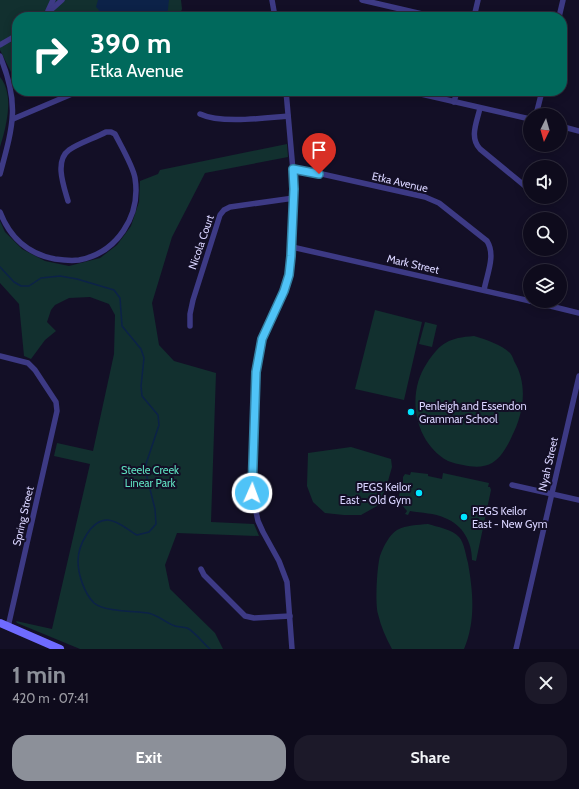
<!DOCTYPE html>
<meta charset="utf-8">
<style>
:root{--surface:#0e0b1c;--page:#1c1929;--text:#f1f3f6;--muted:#9b9ba3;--line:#2e2b3b;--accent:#8c9099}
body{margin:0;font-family:Cabin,sans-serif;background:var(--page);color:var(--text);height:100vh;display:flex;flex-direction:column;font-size:15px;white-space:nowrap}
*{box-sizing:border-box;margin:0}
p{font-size:13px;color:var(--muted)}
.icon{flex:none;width:22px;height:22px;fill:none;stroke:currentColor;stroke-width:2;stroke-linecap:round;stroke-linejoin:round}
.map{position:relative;height:649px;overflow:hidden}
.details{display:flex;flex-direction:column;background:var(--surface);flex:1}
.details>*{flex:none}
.guide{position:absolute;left:12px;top:12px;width:555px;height:84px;border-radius:16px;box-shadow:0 2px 10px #0003,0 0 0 1px var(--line);background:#00695c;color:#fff;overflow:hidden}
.needle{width:26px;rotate:185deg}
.controls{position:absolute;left:523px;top:108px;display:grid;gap:8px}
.controls a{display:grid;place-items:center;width:44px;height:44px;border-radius:50%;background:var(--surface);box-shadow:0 2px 10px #0003,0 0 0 1px var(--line);font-size:20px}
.pin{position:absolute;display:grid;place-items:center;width:34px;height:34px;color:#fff;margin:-41px -17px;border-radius:50% 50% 50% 0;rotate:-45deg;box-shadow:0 0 4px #0007}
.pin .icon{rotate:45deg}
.me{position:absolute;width:44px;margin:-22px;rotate:2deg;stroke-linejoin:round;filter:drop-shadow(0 0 3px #0008)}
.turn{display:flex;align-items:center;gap:14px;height:84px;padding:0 12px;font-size:18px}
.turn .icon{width:52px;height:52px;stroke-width:2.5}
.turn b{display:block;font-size:28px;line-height:34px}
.round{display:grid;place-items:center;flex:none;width:42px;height:42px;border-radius:16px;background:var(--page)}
.summary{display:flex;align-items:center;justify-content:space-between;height:68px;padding:0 12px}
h1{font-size:24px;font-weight:700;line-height:30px;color:var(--accent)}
.button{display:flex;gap:8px;margin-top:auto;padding:8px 12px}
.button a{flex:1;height:46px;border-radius:16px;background:var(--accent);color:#fff;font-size:16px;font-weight:700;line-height:46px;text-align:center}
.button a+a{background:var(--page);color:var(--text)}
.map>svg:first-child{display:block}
</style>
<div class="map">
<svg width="579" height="649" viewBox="0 0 579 649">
<rect width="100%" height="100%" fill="#130f26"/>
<!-- green -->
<g fill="#12302f">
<path d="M0,0H181L182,9L179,17H17V84L0,50Z"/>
<path d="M0,77C15,95 6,127 0,147Z"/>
<path d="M287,144L288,157L205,173L172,237L152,303L159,345L174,361L216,373L211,522L254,524L259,536L177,533L165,565L170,589L215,633L223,649H80L17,623L16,621L52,629L90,464L54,456L57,443L93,451L114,354L115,315L109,304L90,297L69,298L55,305L51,310L47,322L56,331L45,340L31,359L24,356L19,304L0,283V221L5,232L22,249L45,261L69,266L100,258L117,245L131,226L139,202L140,181L158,174L160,170Z"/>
<path d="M375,310L422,322L404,400L355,389Z"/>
<path d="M425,322L437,325L432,347L419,344Z"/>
<path d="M474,336C487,340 500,344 510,353C512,355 513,358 514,361C528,384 524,413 512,436C508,445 501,458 492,463C483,468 473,467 463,465C458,464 453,463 448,461C414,442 406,394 427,363C441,342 449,338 474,336Z"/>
<path d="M351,447L391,459L392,467L386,488L377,506L361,515H344L325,513L313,502L307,486L308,453Z"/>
<path d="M411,472L428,474V476L442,479L443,473L489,483L488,487H490L491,490L476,561L472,560C472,542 463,525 445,518C434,513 422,513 410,511L408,515L405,514L407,511L402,505H397L401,486H403V477L405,474L410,475Z"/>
<path d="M428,524C437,527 452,529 459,537C464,542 466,556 468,563C473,592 476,621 464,649H392C386,638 381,627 378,614C375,603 377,567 380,556C383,547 390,534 397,530C407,525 417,525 428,524Z"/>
</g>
<!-- water -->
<path fill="#0c2248" d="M98,0H169L167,17H91L92,14L96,16L99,10L96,7Z"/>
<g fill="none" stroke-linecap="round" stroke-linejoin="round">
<!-- stream -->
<path stroke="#0c2248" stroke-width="1.5" d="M0,267L14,282L21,286H29L41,278L60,276L77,279L114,290L120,298L122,326L141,349L144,358L141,386L142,396L158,415L159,425L146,464L147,477L155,509L156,524L149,532L137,535C128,530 119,521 108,520C91,519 78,546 78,561C78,574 84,593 94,603C105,612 134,611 148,613C158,615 166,623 175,626C179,627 184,627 187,628C194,631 204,644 210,649"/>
<!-- street -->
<g stroke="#3d3a85" stroke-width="5.5">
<path d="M272,0L275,17"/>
<path d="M362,0L435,17"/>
<path d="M48,11L53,0"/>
<path d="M43,17L62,0"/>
<path d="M474,17L478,0"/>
<path d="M559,17L563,0"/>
<path d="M0,45L17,35"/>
<path d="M0,56C20,104 13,126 0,174"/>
<path d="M286,91L294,182L291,256L289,275L284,291L262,339L256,372L252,493L258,521L263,532L279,561L287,582L292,649"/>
<path d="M408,91L530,119"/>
<path d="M454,102L457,91"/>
<path d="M480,108C477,122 469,137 480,149L530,190"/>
<path d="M200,114C221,124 264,118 288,116"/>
<path d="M536,115L542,91"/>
<path d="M13,119L79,91"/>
<path d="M560,126L579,131"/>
<path d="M293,169L304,170L425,197L439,203L487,241C496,255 487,274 484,290"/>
<path d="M539,197L545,202"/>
<path d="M0,212C10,238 28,254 55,259C62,260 71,261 79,260C117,253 141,216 135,178C133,166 121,146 115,134L111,132H106C95,138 79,143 69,150C54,161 64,187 68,201"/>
<path d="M292,247L530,301"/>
<path d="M530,301L579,313"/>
<path d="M190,326V314L193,300L220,215L224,210L230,207L294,198"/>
<path d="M0,356L28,363L35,370L56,402L57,411L8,627"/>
<path d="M512,485L579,500"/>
<path d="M201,569L204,575L245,616L254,618L290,616"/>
<path d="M516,649L579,376"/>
</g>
<!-- secondary -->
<path stroke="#6f6bff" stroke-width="8" d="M0,623L60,649"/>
</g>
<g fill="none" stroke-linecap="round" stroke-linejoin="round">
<defs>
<path id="route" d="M252,493L256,372L262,339L284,291L289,275L291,256L294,189L293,169L319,174"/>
</defs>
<!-- route casing -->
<use href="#route" stroke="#337fa1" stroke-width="10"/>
<!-- route -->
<use href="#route" stroke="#4fc3f7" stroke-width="7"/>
</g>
<!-- markers -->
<g fill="#00e5ff" stroke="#130f26" stroke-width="1.5">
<circle cx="411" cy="412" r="4"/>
<circle cx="419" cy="493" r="4"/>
<circle cx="464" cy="517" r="4"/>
</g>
<g text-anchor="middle" stroke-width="4" stroke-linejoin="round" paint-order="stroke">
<!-- street labels -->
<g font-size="11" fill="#d9d4ff" stroke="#130f26">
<text transform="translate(400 182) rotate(13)" y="4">Etka Avenue</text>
<text transform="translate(201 242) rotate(-71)" y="4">Nicola Court</text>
<text transform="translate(413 264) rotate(13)" y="4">Mark Street</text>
<text transform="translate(548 464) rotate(-77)" y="4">Nyah Street</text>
<text transform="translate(23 516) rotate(-77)" y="4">Spring Street</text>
</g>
<!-- poi labels -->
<g font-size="11" fill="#d9d4ff" stroke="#130f26" text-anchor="start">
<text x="419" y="410">Penleigh and Essendon<tspan x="419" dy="13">Grammar School</tspan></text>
<text x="411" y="491" text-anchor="end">PEGS Keilor<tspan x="411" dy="13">East - Old Gym</tspan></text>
<text x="472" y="515">PEGS Keilor<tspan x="472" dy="13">East - New Gym</tspan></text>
</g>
<!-- park labels -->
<g font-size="11" fill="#5fe0c0" stroke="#130f26">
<text x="150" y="474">Steele Creek<tspan x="150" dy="13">Linear Park</tspan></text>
</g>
</g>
</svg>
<div class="controls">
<a><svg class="needle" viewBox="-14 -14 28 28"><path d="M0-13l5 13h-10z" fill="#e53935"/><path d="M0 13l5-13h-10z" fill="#9b9ba3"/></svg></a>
<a><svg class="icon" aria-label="sound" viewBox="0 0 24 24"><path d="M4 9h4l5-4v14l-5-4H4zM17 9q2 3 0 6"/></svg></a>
<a><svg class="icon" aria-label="search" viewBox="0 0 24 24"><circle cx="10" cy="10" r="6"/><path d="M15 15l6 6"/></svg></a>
<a><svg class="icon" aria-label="layers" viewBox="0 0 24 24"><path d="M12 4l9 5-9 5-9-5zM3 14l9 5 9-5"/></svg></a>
</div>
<div class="pin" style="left:319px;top:174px;background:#d93025"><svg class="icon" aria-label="arrive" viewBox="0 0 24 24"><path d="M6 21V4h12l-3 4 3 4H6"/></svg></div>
<svg class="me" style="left:252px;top:493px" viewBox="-20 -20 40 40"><circle r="17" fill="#4fc3f7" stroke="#fff" stroke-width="3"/><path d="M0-11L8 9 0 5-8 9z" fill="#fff"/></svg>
<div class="guide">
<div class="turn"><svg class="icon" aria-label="right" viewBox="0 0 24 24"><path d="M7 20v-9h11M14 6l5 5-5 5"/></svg><div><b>390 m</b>Etka Avenue</div></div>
</div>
</div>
<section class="details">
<div class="summary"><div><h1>1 min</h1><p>420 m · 07:41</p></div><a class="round"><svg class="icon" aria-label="close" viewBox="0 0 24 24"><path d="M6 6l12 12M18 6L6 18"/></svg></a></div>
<div class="button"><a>Exit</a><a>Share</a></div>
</section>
